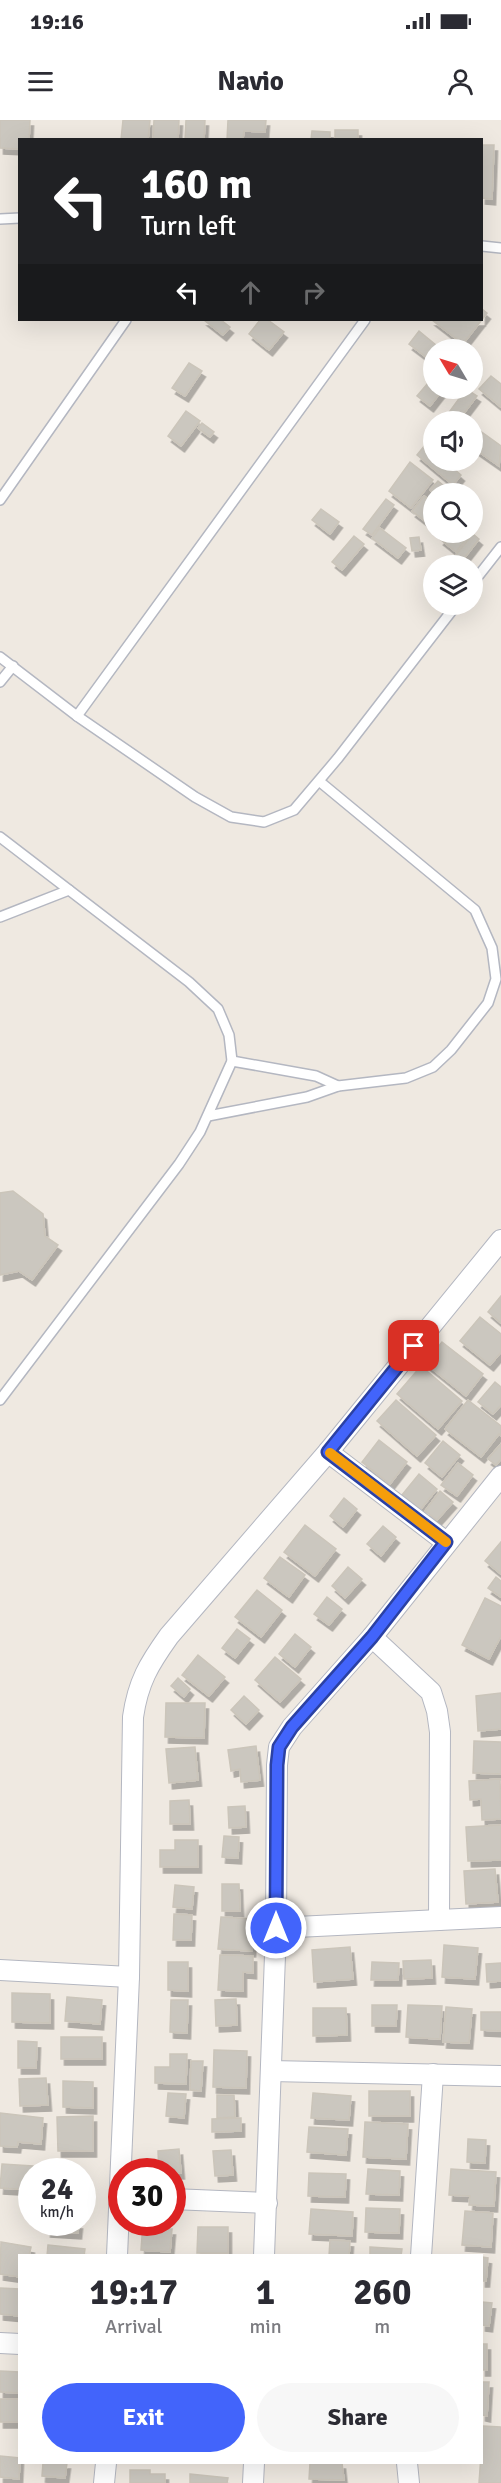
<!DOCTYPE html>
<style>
:root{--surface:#fff;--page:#f7f7f7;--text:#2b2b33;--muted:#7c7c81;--accent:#4264fb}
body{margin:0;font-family:Signika,sans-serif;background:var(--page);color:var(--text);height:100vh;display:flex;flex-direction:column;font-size:22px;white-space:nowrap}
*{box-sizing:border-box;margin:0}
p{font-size:20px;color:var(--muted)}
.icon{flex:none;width:33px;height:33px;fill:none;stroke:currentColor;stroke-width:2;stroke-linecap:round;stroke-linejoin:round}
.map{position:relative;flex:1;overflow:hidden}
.details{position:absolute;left:18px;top:2134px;width:465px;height:210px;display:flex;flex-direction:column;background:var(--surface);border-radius:0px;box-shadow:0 6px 24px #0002}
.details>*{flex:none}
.banner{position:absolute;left:18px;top:18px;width:465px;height:183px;border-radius:0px;box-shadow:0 6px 24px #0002;background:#202124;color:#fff;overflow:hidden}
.needle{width:39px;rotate:308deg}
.controls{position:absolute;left:423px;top:219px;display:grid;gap:12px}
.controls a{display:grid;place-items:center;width:60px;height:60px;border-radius:50%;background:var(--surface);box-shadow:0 6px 24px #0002;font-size:30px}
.speed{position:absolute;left:18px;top:2038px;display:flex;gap:12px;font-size:30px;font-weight:700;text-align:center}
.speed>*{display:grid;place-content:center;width:78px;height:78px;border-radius:50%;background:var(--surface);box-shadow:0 6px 24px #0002;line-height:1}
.speed small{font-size:15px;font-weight:400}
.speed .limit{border:9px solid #d22;background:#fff;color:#111}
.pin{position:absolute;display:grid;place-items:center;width:51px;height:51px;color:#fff;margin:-26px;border-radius:12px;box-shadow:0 3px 9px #0006}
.me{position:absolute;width:66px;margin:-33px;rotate:0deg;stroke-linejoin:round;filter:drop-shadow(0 0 4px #0008)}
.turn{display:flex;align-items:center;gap:21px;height:126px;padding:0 24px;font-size:27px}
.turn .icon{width:78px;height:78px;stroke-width:2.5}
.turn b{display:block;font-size:42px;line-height:51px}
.lanes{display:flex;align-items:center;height:57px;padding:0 24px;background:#0003;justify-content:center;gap:30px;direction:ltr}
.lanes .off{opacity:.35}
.eta{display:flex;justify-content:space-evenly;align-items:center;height:102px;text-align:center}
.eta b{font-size:36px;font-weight:800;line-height:42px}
.action{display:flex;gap:12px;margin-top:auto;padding:12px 24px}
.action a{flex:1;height:69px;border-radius:36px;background:var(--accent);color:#fff;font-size:24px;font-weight:800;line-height:69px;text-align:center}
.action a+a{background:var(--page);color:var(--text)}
.status{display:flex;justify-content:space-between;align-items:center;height:42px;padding:0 30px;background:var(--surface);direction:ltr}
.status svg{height:16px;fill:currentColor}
header{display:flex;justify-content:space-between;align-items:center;height:78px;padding:0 24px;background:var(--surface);font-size:27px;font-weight:800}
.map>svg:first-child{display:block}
</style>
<div class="status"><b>19:16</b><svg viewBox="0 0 49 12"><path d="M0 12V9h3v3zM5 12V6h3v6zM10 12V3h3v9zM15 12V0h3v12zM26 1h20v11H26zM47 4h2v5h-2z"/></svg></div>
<header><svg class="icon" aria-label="menu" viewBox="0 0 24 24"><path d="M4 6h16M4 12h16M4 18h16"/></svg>Navio<svg class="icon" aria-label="person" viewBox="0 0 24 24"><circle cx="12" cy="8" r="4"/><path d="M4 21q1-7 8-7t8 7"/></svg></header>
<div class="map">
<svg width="501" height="2363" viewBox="0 0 501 2363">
<defs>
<filter id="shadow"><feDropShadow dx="3.5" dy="6" stdDeviation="0" flood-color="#0004"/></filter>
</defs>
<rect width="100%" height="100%" fill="#efe9e1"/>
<!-- building -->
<g fill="#cbc7bf" stroke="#cbc5ba" stroke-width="1.5" filter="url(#shadow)">
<path d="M0,0H30L29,20H20V29L0,28Z"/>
<path d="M123,0H150L148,20H121Z"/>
<path d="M154,0H179L178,20H153Z"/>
<path d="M186,0H205L204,20H185Z"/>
<path d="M228,0H266L265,12L244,11L243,19L256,20H227Z"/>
<rect x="335" y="10" width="23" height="10"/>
<path d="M312,11L330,12V20H311Z"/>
<path d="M482,25H494L492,79L482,78Z"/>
<path d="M482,189L487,193L463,224L432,200H482Z"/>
<path d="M204,200H221L230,207L223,215Z"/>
<path d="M260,200H268L284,212L269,230L249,214Z"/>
<path d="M419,211L442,230H434V243L409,224Z"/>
<path d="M189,243L202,251L185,276L172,268Z"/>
<path d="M434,256V268H444L430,286L417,276Z"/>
<path d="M491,256L501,264V287L479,269Z"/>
<path d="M466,269L477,276L461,297L468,302H442Z"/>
<path d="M186,291L200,301L181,326L168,316Z"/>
<path d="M202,303L214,312L210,317L198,308Z"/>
<path d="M472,305L501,326L499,346L472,327Z"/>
<path d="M425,325L434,332V340H444L461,355L453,365L417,335Z"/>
<path d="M410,342L433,360L411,388L389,371Z"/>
<path d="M438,361L454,374H434L430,370Z"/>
<path d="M424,376L434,383V408L412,391Z"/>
<path d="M386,379L394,385L372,415L363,409Z"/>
<path d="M321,389L339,402L330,414L312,400Z"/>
<path d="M380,408L406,428L398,438L372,418Z"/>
<path d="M445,412H471V413L456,432L440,419Z"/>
<path d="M473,414L479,419L462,441L455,436Z"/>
<path d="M354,416L364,424L342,450L332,442Z"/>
<path d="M419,417L421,430L412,431L410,418Z"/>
<path d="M13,1071L43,1094L45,1116L58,1125L32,1160L19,1151L0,1155V1073Z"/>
<path d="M501,1176V1203L488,1192Z"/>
<path d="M480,1197L501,1214V1232L490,1245L460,1221Z"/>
<path d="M442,1222L483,1254L466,1276L425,1243Z"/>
<path d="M421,1246L462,1281L438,1309L397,1274Z"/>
<path d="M495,1262L501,1267V1285L493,1294L478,1282Z"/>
<path d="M396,1280L436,1315L417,1336L377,1301Z"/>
<path d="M468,1280L501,1306V1316L499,1314L481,1337L445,1309Z"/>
<path d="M379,1320L407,1342L390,1364L362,1342Z"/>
<path d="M443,1321L460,1335L442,1357L425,1343Z"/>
<path d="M501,1324V1339L496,1345L488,1339Z"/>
<path d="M458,1343L473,1355L457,1376L441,1365Z"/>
<path d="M419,1354L437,1369L420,1390L402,1375Z"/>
<path d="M440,1371L453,1382L437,1400L425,1391Z"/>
<path d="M344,1378L357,1389L343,1407L330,1396Z"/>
<path d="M305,1405L336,1429L315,1456L284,1432Z"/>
<path d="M383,1406L396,1417L381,1436L367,1424Z"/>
<path d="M501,1422V1454L485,1441Z"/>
<path d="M280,1437L305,1455L289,1477L264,1458Z"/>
<path d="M348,1447L362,1459L345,1478L332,1466Z"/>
<path d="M496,1457L501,1461V1477L488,1468Z"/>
<path d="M257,1470L282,1490L261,1517L235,1497Z"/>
<path d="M327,1477L342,1489L329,1505L314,1494Z"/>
<path d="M485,1478L501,1486V1516L489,1539L462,1525Z"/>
<path d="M237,1509L250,1519L235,1538L222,1528Z"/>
<path d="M295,1514L311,1527L295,1547L279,1534Z"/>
<path d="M198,1535L225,1557L209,1576L182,1555Z"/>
<path d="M275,1537L301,1559L280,1582L255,1560Z"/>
<path d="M178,1558L190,1569L184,1577L171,1566Z"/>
<path d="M501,1573V1609L478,1611L476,1576Z"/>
<path d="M244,1576L259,1590L246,1604L231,1590Z"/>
<path d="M166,1583H205L204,1618L165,1617Z"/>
<path d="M474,1621L501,1622V1654L473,1653Z"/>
<path d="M256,1626L260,1660L241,1662L240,1649L231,1651L228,1630Z"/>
<path d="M195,1627L198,1660L169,1663L166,1629Z"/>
<path d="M500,1659L501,1699L482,1700L481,1679L470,1680L469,1661Z"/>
<path d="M189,1680L190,1704H170V1681Z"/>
<path d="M245,1686L246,1707L229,1708L228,1687Z"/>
<path d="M501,1705V1740L468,1741L466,1707Z"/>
<path d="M224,1716L239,1717L238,1738L222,1737Z"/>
<path d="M175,1720H198V1747H160V1730H175Z"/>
<path d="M495,1749L498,1782L466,1784L464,1751Z"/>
<path d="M222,1764H239L240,1791H222Z"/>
<path d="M175,1765L194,1767L192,1789L173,1787Z"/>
<path d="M174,1794L192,1795L191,1820H173Z"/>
<path d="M221,1797L254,1799L252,1831L218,1829Z"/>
<path d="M444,1825L478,1828L475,1859L442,1857Z"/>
<path d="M350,1827L353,1859L314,1862L312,1830Z"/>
<path d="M220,1835L253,1836V1853L243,1852V1871L218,1870Z"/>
<path d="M431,1840L432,1858L404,1859L403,1841Z"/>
<path d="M168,1842H188V1871L168,1870Z"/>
<path d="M372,1842L399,1843L398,1860H371Z"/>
<path d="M501,1843V1861L487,1862L486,1844Z"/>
<path d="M12,1873L50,1874V1903L12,1902Z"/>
<path d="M67,1877L102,1880L100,1904L65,1901Z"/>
<path d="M236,1879L237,1905L216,1906L215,1880Z"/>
<path d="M171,1880H188L187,1913L170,1912Z"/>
<path d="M372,1885H397L396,1906H372Z"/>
<path d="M408,1885L442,1886L440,1919L406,1917Z"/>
<path d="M446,1887L472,1889L469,1923L443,1922Z"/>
<path d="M313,1888H346L347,1915L313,1916Z"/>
<path d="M481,1892H501V1911L481,1910Z"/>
<rect x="61" y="1917" width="41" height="22"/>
<path d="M18,1921L37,1922L36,1948H18Z"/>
<path d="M214,1930L247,1931L246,1968L213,1967Z"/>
<path d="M170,1934H187L186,1964L155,1963V1947H170Z"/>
<path d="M191,1941H203L201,1971L190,1970Z"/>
<path d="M46,1958L48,1985L20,1986L19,1959Z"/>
<path d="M63,1961L93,1962V1988L63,1987Z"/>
<rect x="369" y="1971" width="41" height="25"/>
<path d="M168,1973L186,1974L184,1998L166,1996Z"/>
<path d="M313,1973L351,1976L349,2000L311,1998Z"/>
<path d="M217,1975H234L235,1997L217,1998Z"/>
<path d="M0,1993L43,1998L41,2024L18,2022L17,2027L0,2026Z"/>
<path d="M93,1996V2031H58L57,1997Z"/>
<path d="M241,1998V2011L212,2012V1999Z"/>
<path d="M365,2002L408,2004L406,2039L363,2037Z"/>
<path d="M309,2007L348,2009L346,2035L307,2032Z"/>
<path d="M468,2019L486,2020L485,2043L467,2042Z"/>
<path d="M179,2029L181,2053L159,2052L158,2031Z"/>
<path d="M231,2030L233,2055L215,2056L213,2031Z"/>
<path d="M49,2040L69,2042L68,2052H48Z"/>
<path d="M2,2044L33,2046L32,2070L0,2068Z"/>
<path d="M368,2049L400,2051L399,2075L366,2074Z"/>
<path d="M451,2049L496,2052L494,2086L469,2085L470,2076L449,2075Z"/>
<path d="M309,2053L346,2054L345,2077L308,2076Z"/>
<path d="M366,2088L400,2089L399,2113L365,2112Z"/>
<path d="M311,2089L353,2092L352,2116L309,2114Z"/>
<path d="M465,2091L493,2093L491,2127L462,2125Z"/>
<path d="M48,2103H79L78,2113L47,2111Z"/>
<path d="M143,2103H165V2109H172L170,2132L141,2130Z"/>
<path d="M198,2107H228V2133H197Z"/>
<path d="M330,2120L350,2121L349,2136H329Z"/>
<path d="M1,2122L31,2127L29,2136H20V2157L0,2154Z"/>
<path d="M48,2125L85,2129L84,2136H47Z"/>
<path d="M370,2127L402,2129L401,2136H370Z"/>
<path d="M482,2137L488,2138L486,2161H482Z"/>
<path d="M0,2168L20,2169V2196L0,2194Z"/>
<path d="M482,2182L492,2183L489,2206L482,2205Z"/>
<rect x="482" y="2224" width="5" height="26"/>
<path d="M0,2251L20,2252V2273L0,2272Z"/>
<path d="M482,2262H489L487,2296L482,2295Z"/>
<rect x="0" y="2279" width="20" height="23"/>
<path d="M483,2306L501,2307V2363H479Z"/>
<path d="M0,2336L20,2338L19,2359L0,2357Z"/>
<path d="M43,2343H67L65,2358L42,2356Z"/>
<path d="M310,2343H342L344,2360L309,2359Z"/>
<path d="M130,2350H150V2354H165V2363H130Z"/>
<path d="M190,2354L228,2358L227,2363H190Z"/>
</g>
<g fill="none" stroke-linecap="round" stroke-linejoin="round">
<defs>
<g id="lane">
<path d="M0,99L20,98"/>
<path d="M482,126L501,128"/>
<path d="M0,380L126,200"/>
<path d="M472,464L501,427"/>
<path d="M0,537L77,596L195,677L231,697L264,702L294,690L338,638L457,484"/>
<path d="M0,562L13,546"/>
<path d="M77,596L365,200"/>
<path d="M0,717L189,862L218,889L229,915L232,941L200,1012L179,1044L0,1280"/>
<path d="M0,797L69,770"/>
<path d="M232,941L316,956L338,966"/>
<path d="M208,996L307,977L338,966L406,958L433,947L451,930L488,883L496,859L492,828L475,790L319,661"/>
</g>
<g id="street">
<path d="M328,1332L446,1422"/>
<path d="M372,1517L431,1572L437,1591L440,1612L439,1800"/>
<path d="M276,1808L501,1797"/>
<path d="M0,1850L129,1857"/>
<path d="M271,1951L501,1956"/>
<path d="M172,2079L267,2083"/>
<path d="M117,2136L129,1857L133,1597C138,1562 149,1544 169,1516L328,1332L501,1120"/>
<path d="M264,2136L276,1808L277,1645L279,1627L292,1607L372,1517L501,1356"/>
<path d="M421,2136L433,1954"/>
<path d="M0,2223L20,2224"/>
<path d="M407,2343L409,2363"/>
<path d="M104,2363L106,2343"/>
<path d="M253,2363L254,2343"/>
</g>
</defs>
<!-- lane casing -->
<use href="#lane" stroke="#b4b7c1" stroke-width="12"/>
<!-- street casing -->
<use href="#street" stroke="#b4b7c1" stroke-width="22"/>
<!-- lane -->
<use href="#lane" stroke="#fff" stroke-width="9"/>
<!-- street -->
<use href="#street" stroke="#fff" stroke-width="20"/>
</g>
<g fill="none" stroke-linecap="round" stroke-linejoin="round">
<defs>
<path id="route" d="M276,1808L277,1645L279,1627L292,1607L372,1517L446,1422L328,1332L414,1226"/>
</defs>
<!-- route casing -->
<use href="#route" stroke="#2b41a3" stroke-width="15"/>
<!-- route -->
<use href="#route" stroke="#4264fb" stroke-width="10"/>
<!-- slow -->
<path stroke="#f59e0b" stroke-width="10" d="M330,1333L446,1422"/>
</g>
</svg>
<div class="controls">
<a><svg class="needle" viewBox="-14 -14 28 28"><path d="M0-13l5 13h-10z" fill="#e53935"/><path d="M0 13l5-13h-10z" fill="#7c7c81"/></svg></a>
<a><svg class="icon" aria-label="sound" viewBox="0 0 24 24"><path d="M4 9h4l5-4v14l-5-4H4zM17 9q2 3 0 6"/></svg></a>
<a><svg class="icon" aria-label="search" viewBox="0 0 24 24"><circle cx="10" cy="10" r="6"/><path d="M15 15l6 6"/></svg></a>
<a><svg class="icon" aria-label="layers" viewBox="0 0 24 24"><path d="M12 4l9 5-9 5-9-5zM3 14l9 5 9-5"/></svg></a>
</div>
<div class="speed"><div>24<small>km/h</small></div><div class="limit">30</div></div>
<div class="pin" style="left:414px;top:1226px;background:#d93025"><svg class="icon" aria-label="arrive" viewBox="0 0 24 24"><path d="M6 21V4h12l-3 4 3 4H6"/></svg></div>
<svg class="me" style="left:276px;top:1808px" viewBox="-20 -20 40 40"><circle r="17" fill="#4264fb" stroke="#fff" stroke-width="3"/><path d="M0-11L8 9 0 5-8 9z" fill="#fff"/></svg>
<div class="banner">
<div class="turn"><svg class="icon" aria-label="left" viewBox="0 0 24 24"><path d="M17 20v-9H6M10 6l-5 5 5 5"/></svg><div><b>160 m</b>Turn left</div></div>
<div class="lanes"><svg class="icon" aria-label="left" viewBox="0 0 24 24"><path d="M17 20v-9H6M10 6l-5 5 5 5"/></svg><svg class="icon off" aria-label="ahead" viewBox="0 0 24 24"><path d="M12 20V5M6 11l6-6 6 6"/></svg><svg class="icon off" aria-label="right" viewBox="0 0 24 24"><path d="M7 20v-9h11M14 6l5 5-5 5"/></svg></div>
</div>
<section class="details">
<div class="eta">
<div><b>19:17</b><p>Arrival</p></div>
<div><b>1</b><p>min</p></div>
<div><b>260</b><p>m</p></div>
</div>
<div class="action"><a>Exit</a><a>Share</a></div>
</section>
</div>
